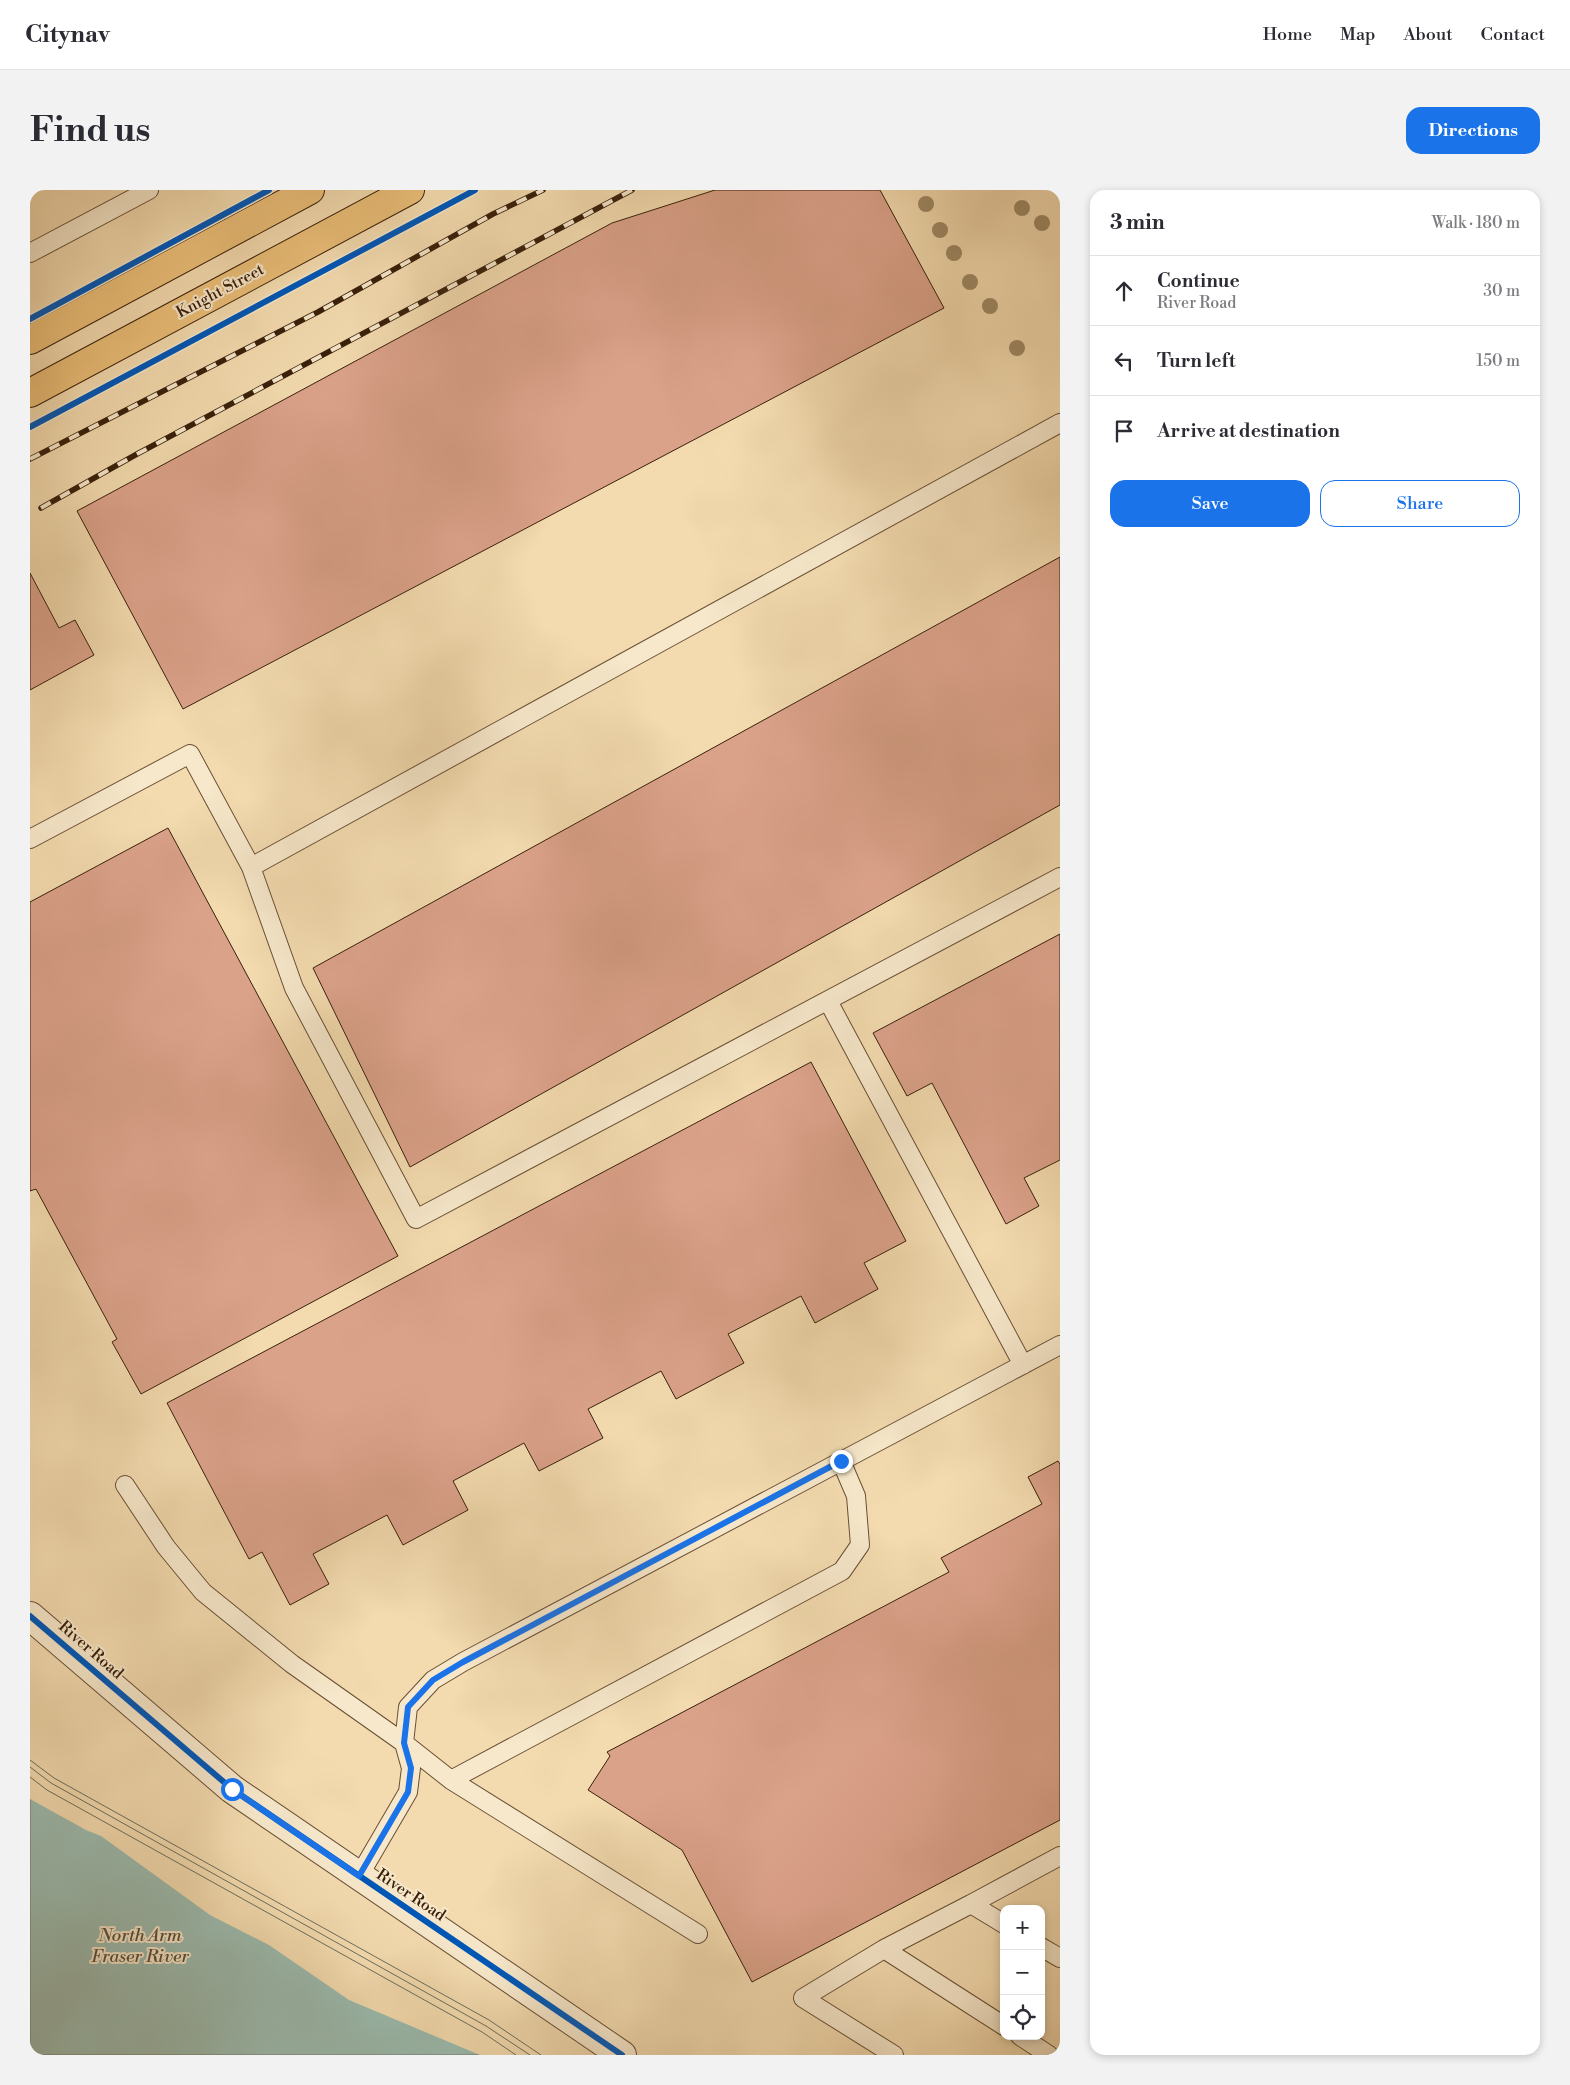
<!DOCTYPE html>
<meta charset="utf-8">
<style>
body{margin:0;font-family:"Libre Bodoni",serif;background:#f2f2f3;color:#2b2b33}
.controls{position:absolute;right:15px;bottom:15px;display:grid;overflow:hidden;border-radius:10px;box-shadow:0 2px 8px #0003}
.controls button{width:45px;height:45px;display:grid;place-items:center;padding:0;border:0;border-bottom:1px solid #e1e1e2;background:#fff;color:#2b2b33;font:25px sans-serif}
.stop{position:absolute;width:15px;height:15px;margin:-11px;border:4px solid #1a73e8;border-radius:50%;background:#fff}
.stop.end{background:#1a73e8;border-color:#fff;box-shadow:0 1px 5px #0008}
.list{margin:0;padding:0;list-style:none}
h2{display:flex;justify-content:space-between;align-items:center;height:65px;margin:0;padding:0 20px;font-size:21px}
h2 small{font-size:16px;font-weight:400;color:#7c7c81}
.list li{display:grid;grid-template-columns:32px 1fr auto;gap:15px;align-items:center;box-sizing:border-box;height:70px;padding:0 20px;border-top:1px solid #e1e1e2}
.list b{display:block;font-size:19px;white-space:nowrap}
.list p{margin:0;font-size:16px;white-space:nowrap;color:#7c7c81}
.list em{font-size:16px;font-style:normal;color:#7c7c81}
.actions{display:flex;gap:10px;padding:15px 20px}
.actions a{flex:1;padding:11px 0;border:1px solid #1a73e8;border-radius:15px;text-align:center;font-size:18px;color:#1a73e8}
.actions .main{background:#1a73e8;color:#fff}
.icon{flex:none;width:28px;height:28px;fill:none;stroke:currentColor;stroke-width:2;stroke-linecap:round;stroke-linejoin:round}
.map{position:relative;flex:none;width:1030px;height:1865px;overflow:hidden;border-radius:15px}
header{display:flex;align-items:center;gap:30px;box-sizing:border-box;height:70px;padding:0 25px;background:#fff;border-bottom:1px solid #e1e1e2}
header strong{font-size:24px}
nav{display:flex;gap:28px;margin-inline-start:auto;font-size:18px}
.intro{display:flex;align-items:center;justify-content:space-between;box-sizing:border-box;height:120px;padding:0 30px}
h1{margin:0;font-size:35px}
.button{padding:12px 22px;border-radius:15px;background:#1a73e8;color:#fff;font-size:18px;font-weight:700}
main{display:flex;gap:30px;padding:0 30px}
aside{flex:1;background:#fff;border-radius:15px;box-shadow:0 2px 8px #0003}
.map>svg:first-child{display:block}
</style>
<header>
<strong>Citynav</strong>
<nav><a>Home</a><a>Map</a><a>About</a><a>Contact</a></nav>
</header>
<div class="intro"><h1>Find us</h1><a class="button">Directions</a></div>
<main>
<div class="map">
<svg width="1030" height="1865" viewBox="0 0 1030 1865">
<rect width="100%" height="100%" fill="#f3dbaf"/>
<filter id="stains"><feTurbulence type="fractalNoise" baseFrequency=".004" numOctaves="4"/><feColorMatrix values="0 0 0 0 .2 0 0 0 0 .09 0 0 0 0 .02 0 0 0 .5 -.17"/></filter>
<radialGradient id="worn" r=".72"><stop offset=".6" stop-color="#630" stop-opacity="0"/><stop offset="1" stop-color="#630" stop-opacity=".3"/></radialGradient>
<!-- water -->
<path fill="#9bbbaf" stroke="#747d6d" d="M0 1563 26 1583 520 1865H0Z"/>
<!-- pier -->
<path fill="#f3dbaf" d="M0 1561 28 1581 463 1824 523 1865H450L319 1810 239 1755 180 1725 71 1646 56 1640 0 1609Z"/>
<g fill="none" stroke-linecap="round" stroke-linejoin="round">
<!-- shore -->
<path stroke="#6a6e5d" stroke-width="1" d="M0 1570 24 1588 459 1830 511 1865
M0 1577 21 1593 456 1836 500 1865
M0 1587 17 1600 452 1842 486 1865"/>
</g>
<!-- building -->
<path fill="#dba28a" stroke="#39200b" d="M685 0H850L914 118 153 519 47 321 582 33Z
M1030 367V615L380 977 283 778Z
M0 383 29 438 45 430 64 465 0 500Z
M138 638 368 1066 111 1204 82 1152 87 1149 6 999 0 1001V712Z
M1030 744V970L994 988 1009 1016 976 1034 902 893 877 906 843 843Z
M781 872 876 1051 834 1073 848 1099 785 1133 771 1106 698 1144 714 1173 646 1209 631 1181 558 1219 573 1248 509 1281 494 1253 423 1291 438 1320 373 1355 357 1325 283 1364 299 1394 260 1415 232 1362 219 1369 137 1213Z
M1028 1271 1030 1274V1630L722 1792 652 1660 558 1600 580 1566 577 1562 919 1382 911 1368 1012 1314 998 1287Z"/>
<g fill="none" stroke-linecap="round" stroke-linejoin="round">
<defs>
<path id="lane" d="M0 63 119 0
M0 649 160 564 221 677 1030 233
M221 677 264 798 386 1029 1030 687
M798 811 993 1175
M95 1295 136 1357 173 1402 262 1474 374 1553 421 1590 668 1744
M421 1590 812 1381 830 1355 826 1306 811 1271
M329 1686 378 1602 381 1578 374 1553 378 1517 403 1490 433 1472 1030 1155
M941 1714 1030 1666
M1011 1757 1030 1768
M854 1759 974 1836
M990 1846 1019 1865
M864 1865 773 1808 854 1759 941 1714 974 1734"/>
<path id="street" d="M0 1426 202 1599 592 1865"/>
<path id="highway" d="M0 150 280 0
M0 203 380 0"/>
</defs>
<!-- lane casing -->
<use href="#lane" stroke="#684f34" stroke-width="20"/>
<!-- street casing -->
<use href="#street" stroke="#684f34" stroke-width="30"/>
<!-- highway casing -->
<use href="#highway" stroke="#39200b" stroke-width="30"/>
<!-- lane -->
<use href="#lane" stroke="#f7e8cb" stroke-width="18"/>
<!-- street -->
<use href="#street" stroke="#f7e8cb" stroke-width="28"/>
<!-- highway -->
<use href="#highway" stroke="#eabe78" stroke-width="28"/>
<defs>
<path id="rail" d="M0 269 288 122 463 24 513 0
M11 318 107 264 602 0"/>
</defs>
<!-- rail casing -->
<use href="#rail" stroke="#39200b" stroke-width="5.5"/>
<!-- rail -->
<use href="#rail" stroke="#f7e8cb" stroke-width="4" stroke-dasharray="11" stroke-linecap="butt"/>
<defs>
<path id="cycleway" d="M0 129 239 0
M0 237 445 0
M0 1426 202 1599 592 1865"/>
</defs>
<!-- cycleway casing -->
<use href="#cycleway" stroke="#f7e8cb" stroke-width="9"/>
<!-- cycleway -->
<use href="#cycleway" stroke="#0057b8" stroke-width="6"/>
</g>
<!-- trees -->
<g fill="#9f8a66">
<circle cx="896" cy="14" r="8"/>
<circle cx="992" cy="18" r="8"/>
<circle cx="1012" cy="33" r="8"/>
<circle cx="910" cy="40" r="8"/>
<circle cx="924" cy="63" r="8"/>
<circle cx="940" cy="92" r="8"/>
<circle cx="960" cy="116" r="8"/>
<circle cx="987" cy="158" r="8"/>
</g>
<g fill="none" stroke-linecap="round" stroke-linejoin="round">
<!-- route -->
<path stroke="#1a73e8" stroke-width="6" d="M202 1599 329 1686 378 1602 381 1578 374 1553 378 1517 403 1490 433 1472 811 1271"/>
</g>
<g text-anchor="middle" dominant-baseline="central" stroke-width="4" stroke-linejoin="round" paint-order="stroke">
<!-- street labels -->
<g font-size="16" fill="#39200b" stroke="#f7e8cb">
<text transform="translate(190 101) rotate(-28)">Knight Street</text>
<text transform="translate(61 1460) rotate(41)">River Road</text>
<text transform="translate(381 1705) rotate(34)">River Road</text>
</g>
<!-- water labels -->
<g font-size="18" font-style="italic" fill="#564e3c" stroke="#f7e8cb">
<text x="110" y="1745">North Arm<tspan x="110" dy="21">Fraser River</tspan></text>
</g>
</g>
<rect width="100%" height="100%" filter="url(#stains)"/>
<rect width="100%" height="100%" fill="url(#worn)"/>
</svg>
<div class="controls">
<button>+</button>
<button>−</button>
<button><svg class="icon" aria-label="locate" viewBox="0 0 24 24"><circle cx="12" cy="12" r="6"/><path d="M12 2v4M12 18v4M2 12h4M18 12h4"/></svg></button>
</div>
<div class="stop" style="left:202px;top:1599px"></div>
<div class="stop end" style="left:811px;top:1271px"></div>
</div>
<aside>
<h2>3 min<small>Walk · 180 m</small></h2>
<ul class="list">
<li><svg class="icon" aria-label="ahead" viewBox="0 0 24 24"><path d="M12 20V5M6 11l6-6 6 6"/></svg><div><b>Continue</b><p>River Road</p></div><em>30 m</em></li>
<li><svg class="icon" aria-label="left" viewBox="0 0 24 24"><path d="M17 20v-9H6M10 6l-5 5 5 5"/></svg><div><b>Turn left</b></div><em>150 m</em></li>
<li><svg class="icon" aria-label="arrive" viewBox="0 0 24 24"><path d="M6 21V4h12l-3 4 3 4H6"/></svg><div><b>Arrive at destination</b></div></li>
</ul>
<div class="actions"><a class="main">Save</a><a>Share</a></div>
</aside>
</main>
